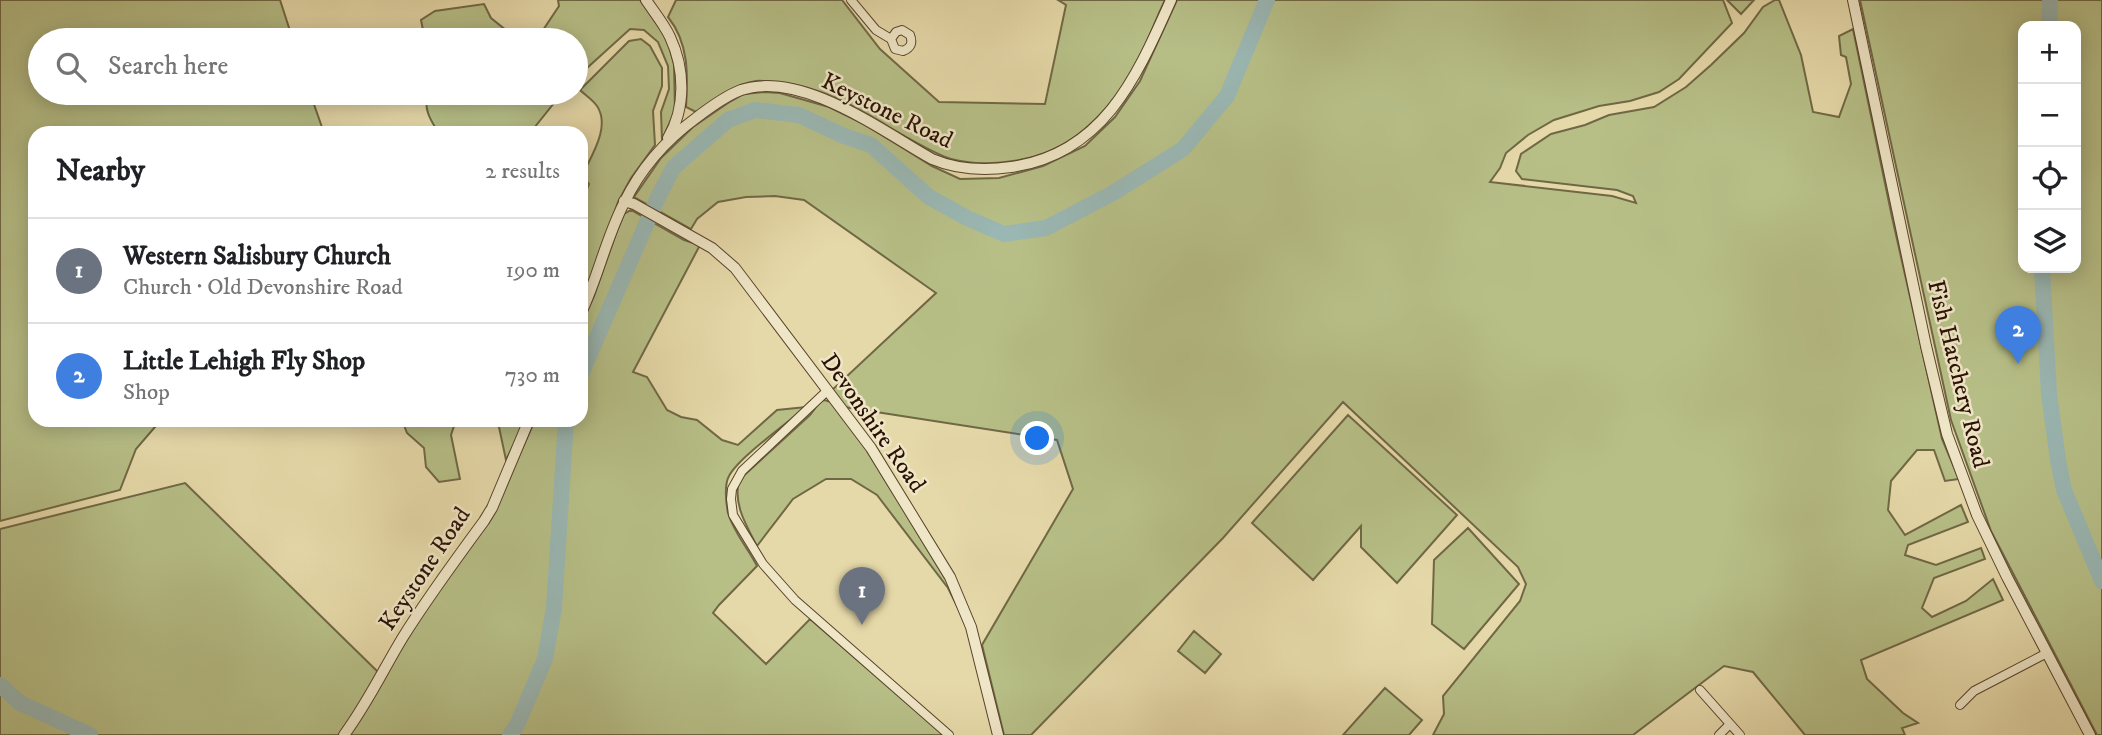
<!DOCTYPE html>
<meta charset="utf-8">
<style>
body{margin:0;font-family:"IM FELL DW Pica",serif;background:#f6f6f6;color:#202124}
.controls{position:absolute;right:21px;top:21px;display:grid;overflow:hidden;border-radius:14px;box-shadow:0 4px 18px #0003}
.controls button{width:63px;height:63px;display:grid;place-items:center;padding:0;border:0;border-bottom:2px solid #e0e0e0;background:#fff;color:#202124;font:35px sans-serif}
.you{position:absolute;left:1038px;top:439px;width:24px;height:24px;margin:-18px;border:5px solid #fff;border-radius:50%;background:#1a73e8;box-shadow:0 0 0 10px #1a73e833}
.badge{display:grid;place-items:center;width:46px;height:46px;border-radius:50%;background:#7c3aed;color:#fff;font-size:23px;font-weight:700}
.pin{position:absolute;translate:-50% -58px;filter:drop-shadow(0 2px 4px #0008)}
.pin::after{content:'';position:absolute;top:37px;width:24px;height:21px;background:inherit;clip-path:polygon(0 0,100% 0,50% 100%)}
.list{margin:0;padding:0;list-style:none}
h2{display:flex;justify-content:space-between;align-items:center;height:91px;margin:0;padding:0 28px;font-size:30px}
h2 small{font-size:23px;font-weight:400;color:#757577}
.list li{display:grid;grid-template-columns:46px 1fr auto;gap:21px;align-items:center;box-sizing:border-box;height:105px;padding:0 28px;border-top:2px solid #e0e0e0}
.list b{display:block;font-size:26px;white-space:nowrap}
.list p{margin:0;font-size:23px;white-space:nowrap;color:#757577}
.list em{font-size:23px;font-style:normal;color:#757577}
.icon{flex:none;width:38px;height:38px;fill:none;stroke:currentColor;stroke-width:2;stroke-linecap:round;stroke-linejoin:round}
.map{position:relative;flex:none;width:2102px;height:735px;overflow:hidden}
.search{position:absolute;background:#fff;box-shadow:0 4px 18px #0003;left:28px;top:28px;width:560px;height:77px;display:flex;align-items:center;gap:18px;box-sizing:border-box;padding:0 24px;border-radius:38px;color:#757577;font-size:26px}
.panel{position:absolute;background:#fff;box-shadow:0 4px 18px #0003;left:28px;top:126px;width:560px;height:301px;border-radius:21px}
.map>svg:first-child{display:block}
</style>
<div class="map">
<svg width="2102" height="735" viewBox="0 0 2102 735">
<rect width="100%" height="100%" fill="#e6d9a9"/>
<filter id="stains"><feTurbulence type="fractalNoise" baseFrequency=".00286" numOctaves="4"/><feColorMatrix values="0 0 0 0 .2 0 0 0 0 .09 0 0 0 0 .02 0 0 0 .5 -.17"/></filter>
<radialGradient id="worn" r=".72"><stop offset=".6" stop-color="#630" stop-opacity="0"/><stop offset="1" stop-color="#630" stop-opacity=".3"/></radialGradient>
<!-- green -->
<path fill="#b7bf87" stroke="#706845" stroke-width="2" fill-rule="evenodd" d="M0 0H280L293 40H40V93H310L324 133H35V420H161L136 449 120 490 0 521Z
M558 0H640L667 39 674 64 675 111 662 140 661 112 669 89 668 66 658 42 644 30 630 29 576 78V40H425L421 20 435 11 484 4 491 18 512 35 543 30 559 6Z
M676 0H842L880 49 939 102 1045 104 1066 5 1058 0H1165C1150 31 1139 68 1118 95 1089 129 1064 152 1019 160 996 164 973 165 951 159 936 154 921 145 908 138 868 115 830 88 783 83 775 83 765 80 756 81 733 85 715 99 696 112L686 107C688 75 689 43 668 17Z
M1177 0H1723L1732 23 1679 79 1659 92 1630 101 1599 106 1554 120 1528 135 1506 153 1500 168 1490 182 1612 196 1636 203 1633 196 1617 190 1522 179 1516 171 1521 154 1551 134 1585 125 1609 115 1654 107 1686 87 1711 65 1744 33 1763 7 1775 0H1779L1801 55 1813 112 1839 117 1851 84 1846 57 1841 55 1839 36 1853 29 1892 217 1942 439 1959 479 1945 481 1934 450H1917L1891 481 1888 510 1905 535 1961 505 1968 522 1908 545 1905 555 1936 565 1981 548 1985 559 1934 578 1922 608 1932 617 1966 601 1993 579 2003 600 1861 660 1867 679 1903 713 1918 723 1902 728 1905 735H1805L1753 672 1724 666 1633 735H1433L1444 714 1443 696 1520 601 1526 584 1518 567 1343 402 1223 538 1031 735H1004L982 645 1073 489 1057 440 844 407 831 391 936 293 804 200 775 196 746 197 718 202 697 219 691 229 634 197 661 158 693 127 728 103 744 94 764 92 780 93 829 107 864 124 932 166 960 179 999 178 1043 166 1085 146 1115 117 1140 81Z
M1727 0H1754L1741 14Z
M1860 0H2102V735H2097L1991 531 1951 420ZM2023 26H2076V268H2023Z
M641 39 650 46 662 68V86L653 111 655 145 631 178 618 202 602 250 581 302V198L584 197 589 184 582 176C591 156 611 127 597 106 593 100 585 95 580 90L629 41Z
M428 93H562L530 133H439C430 120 423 108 428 93Z
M631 210 684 240 700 245 633 372 647 377 667 410 681 417 697 420 722 440 738 445 777 410 806 407C788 423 739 457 729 476 724 485 726 503 728 513 734 533 748 548 757 566L719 605 713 613 766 664 810 619 944 735H347L428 606 491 519 535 420H581V324L594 296 617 231 624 214Z
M824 400 831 402 866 448 949 584 963 618 948 588 877 495 851 479H826L793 499 757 546C746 525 733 504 739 480L810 415 820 402Z
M1348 415 1457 515 1397 583 1361 547V526L1313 580 1252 523Z
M402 420H456L451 435 460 479 439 482 426 467 424 448 407 433Z
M489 420H526L506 460 499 427Z
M185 483 378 672 364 699 339 735H0V529Z
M1468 528 1519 584 1464 649 1432 624 1434 560Z
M1194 631 1221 654 1205 673 1178 651Z
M1385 688 1422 720 1409 735H1343Z"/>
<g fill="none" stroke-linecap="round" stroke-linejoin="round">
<!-- river -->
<path stroke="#9ab7b3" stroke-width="16" d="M2049 26 2050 0
M2042 268 2049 394 2058 460 2064 490 2102 581
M581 374 659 195 674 167 728 120 755 110 799 115 844 136 871 145 929 197 967 218 1004 234 1046 228 1113 193 1183 149 1227 96 1267 0
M0 685 20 703 90 735
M510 735 517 725 545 659 554 608 566 420"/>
<defs>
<path id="minor" d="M851 0 876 30 891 39 895 49 903 51C911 48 913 43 910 35L902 30 896 32 891 39
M828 390 742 471 732 489 731 499 733 515 763 564 795 600 949 735
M1700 690 1740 735
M1960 705 1974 691 2047 653
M1719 735 1730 724"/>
<path id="tertiary" d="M646 0C654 12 664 24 670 37 685 69 686 108 668 138
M1853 0 1926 346 1947 434 1977 515 2007 577 2090 735
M624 201 634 204 712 248 735 268 871 448 950 577 971 627 998 735
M581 313C598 277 606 238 624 203 640 170 666 140 696 118 709 108 725 96 741 90 801 70 882 131 932 159 958 170 984 171 1011 167 1104 154 1137 76 1171 0
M344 735C367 704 383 670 403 637 428 597 456 559 484 521L492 508 529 420"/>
</defs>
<!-- minor casing -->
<use href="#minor" stroke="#59432c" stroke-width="10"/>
<!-- tertiary casing -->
<use href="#tertiary" stroke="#59432c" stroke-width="12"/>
<!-- minor -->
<use href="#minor" stroke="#efe6c7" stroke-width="8"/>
<!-- tertiary -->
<use href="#tertiary" stroke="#efe6c7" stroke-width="10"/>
</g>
<g text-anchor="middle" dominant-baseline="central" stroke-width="5" stroke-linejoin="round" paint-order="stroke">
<!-- street labels -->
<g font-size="24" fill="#2a1103" stroke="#efe6c7">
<text transform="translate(887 111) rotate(26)">Keystone Road</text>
<text transform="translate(1958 374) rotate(76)">Fish Hatchery Road</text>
<text transform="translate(873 423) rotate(55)">Devonshire Road</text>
<text transform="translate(425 569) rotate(-56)">Keystone Road</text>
</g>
</g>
<rect width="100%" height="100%" filter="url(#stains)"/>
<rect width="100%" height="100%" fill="url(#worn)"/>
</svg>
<div class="controls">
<button>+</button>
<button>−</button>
<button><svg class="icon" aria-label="locate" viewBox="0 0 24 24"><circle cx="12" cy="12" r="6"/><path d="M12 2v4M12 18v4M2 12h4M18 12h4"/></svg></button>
<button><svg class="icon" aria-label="layers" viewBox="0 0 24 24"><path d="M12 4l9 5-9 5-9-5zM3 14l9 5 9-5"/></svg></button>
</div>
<div class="you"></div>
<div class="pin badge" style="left:862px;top:625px;background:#6b7280">1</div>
<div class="pin badge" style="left:2018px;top:364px;background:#3f7fe0">2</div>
<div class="search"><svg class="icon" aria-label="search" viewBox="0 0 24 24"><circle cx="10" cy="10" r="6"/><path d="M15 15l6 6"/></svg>Search here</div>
<section class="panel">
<h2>Nearby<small>2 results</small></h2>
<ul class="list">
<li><span class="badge" style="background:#6b7280">1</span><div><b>Western Salisbury Church</b><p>Church · Old Devonshire Road</p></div><em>190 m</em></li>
<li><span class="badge" style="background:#3f7fe0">2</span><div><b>Little Lehigh Fly Shop</b><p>Shop</p></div><em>730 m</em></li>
</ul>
</section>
</div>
